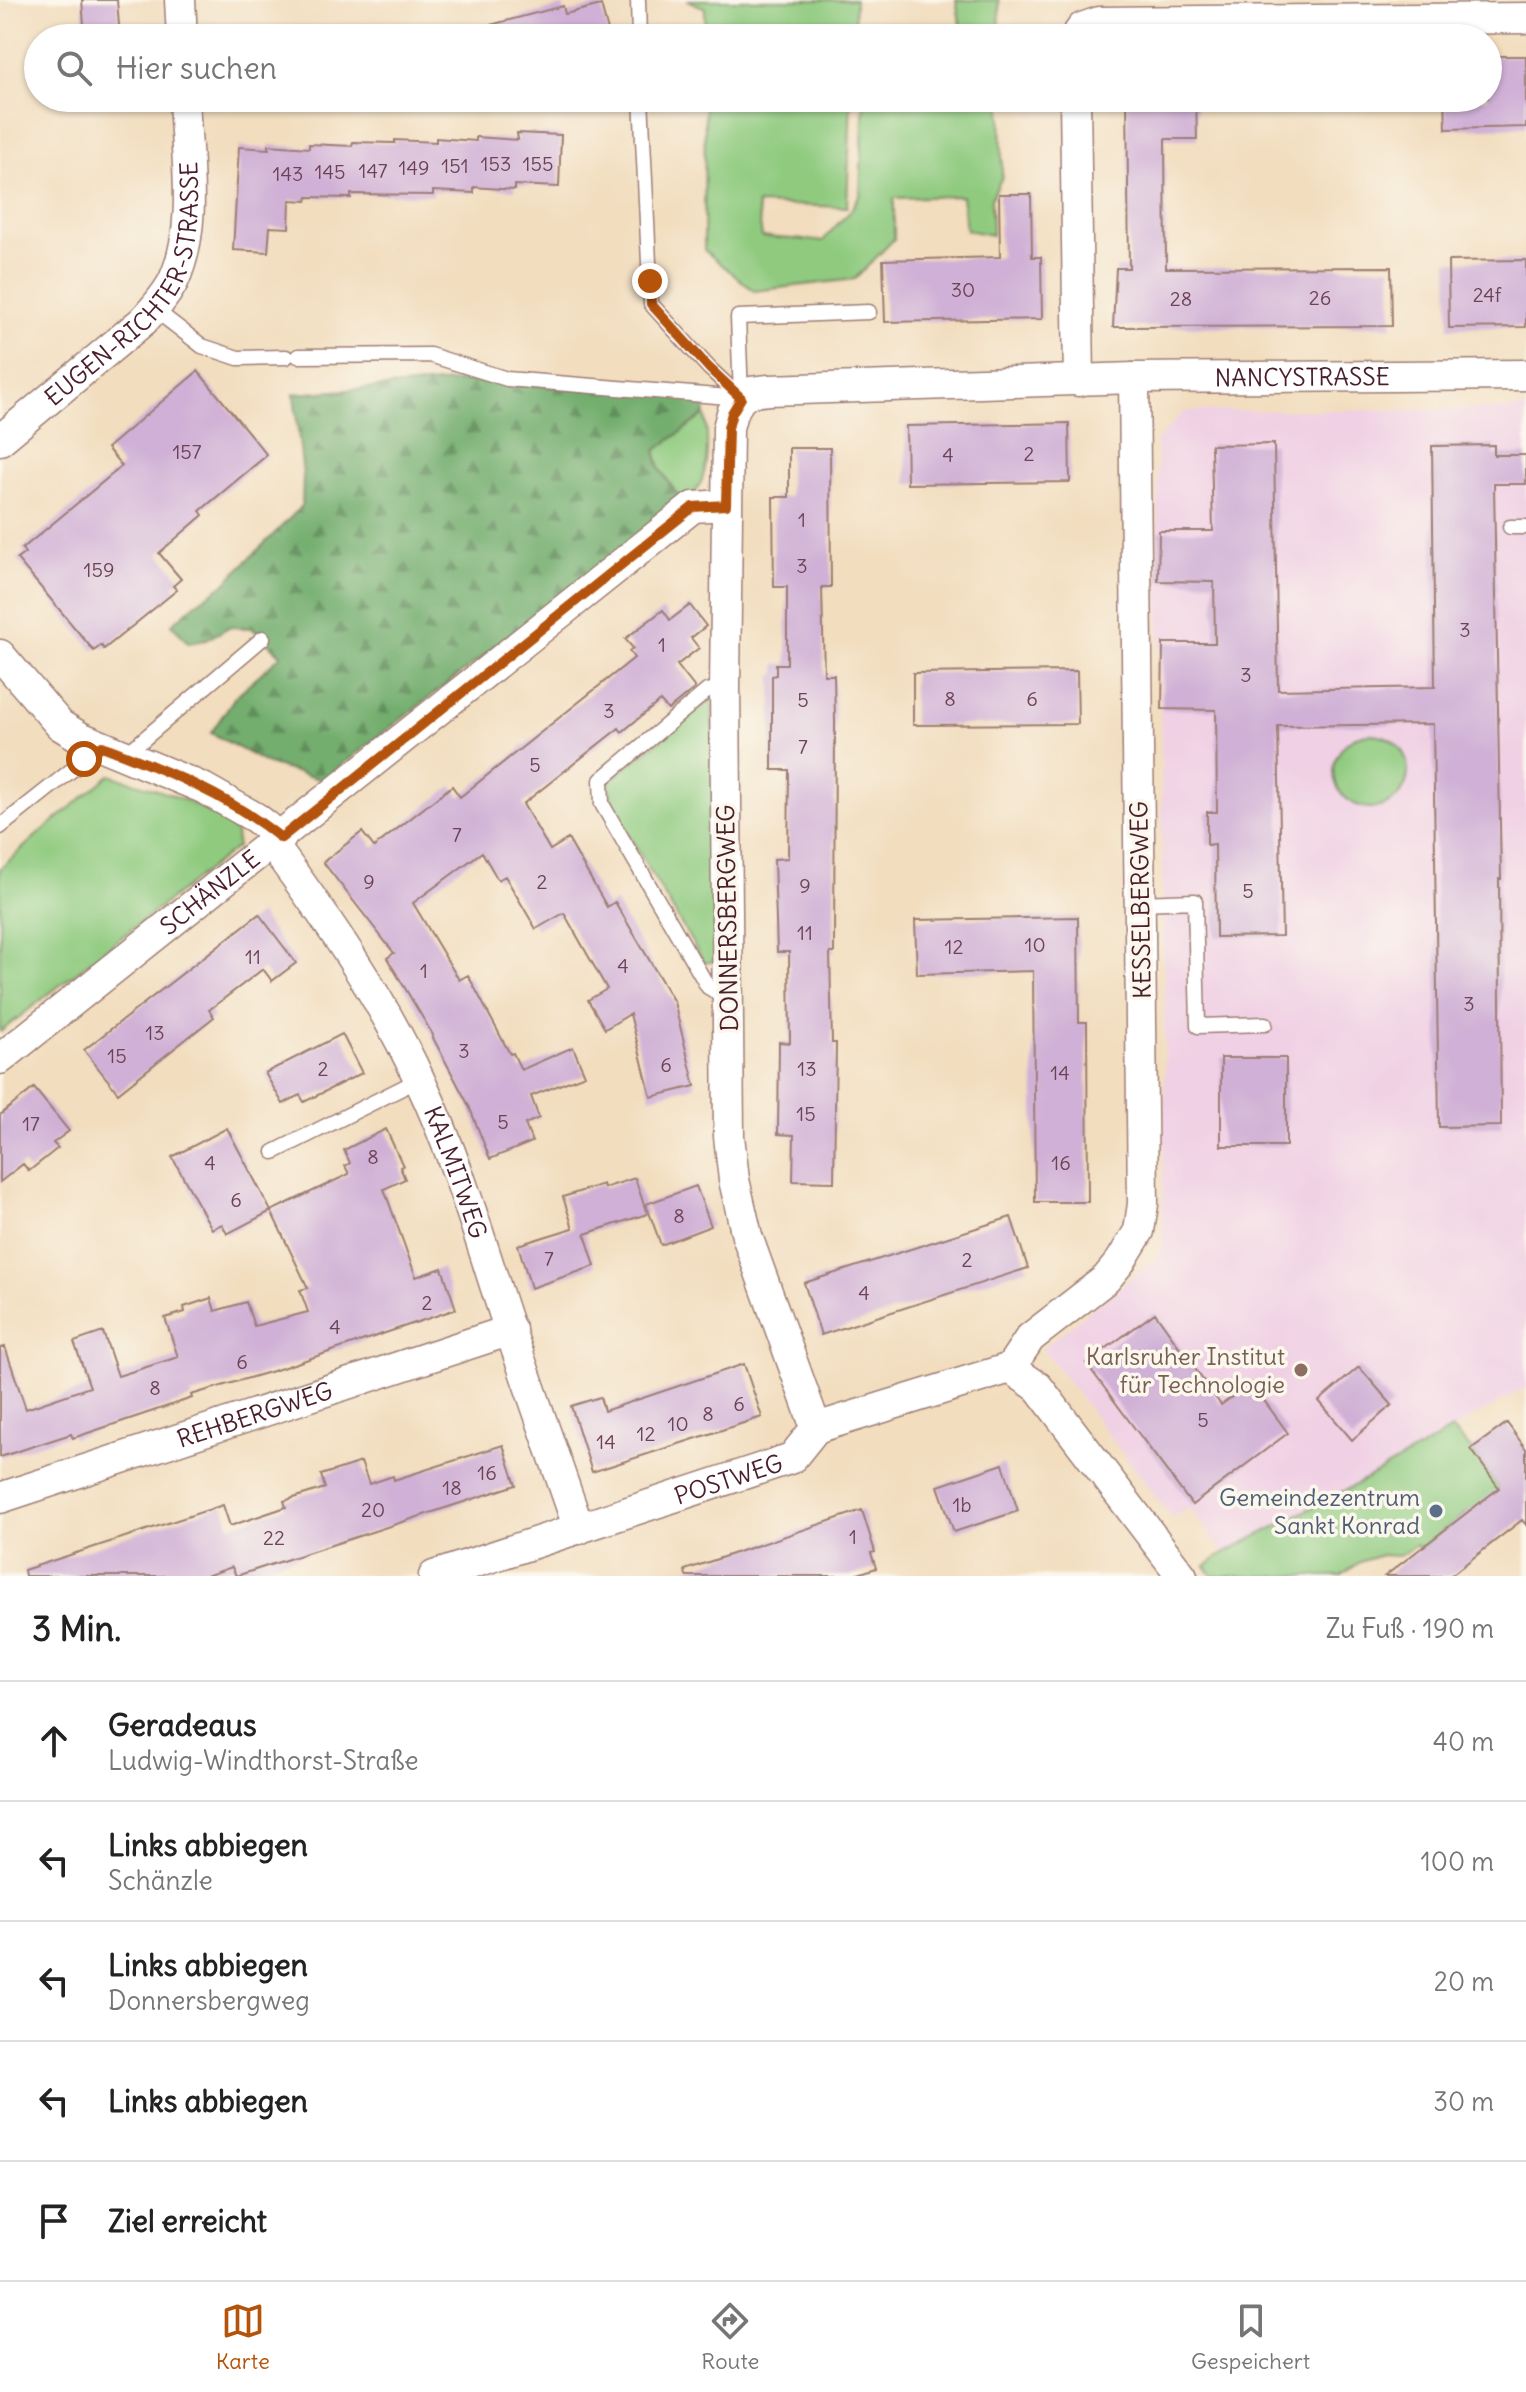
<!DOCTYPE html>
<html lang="de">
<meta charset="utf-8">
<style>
body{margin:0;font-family:Delius,sans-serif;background:#f6f6f6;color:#222}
.stop{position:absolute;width:24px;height:24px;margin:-18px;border:6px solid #b45309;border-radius:50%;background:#fff}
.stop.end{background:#b45309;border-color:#fff;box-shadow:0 2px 8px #0008}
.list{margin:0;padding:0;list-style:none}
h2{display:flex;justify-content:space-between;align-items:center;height:104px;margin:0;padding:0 32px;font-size:34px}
h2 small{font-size:26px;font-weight:400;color:#767676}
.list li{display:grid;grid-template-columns:52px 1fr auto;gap:24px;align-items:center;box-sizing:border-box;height:120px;padding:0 32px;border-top:2px solid #e0e0e0}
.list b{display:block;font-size:30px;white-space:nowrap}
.list p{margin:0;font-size:26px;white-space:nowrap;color:#767676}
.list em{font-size:26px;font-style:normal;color:#767676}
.icon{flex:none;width:44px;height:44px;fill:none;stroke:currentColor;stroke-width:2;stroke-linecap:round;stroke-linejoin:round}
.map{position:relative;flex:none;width:1526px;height:1576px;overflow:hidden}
.search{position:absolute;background:#fff;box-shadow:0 2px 6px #0004;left:24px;right:24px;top:24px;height:88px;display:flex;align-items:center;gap:20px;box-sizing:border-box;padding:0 28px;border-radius:44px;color:#767676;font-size:30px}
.sheet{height:704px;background:#fff}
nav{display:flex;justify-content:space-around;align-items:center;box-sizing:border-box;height:112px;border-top:2px solid #e0e0e0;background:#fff;font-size:22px;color:#767676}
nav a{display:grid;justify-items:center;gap:4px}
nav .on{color:#b45309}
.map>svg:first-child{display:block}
</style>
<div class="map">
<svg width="1526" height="1576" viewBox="0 0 1526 1576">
<defs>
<pattern id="forest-firs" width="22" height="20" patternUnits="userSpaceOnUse" patternTransform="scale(2)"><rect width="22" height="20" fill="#73ae6e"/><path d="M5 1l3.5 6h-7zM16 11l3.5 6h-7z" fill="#608d5b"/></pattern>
</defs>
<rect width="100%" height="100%" fill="#fbf7ec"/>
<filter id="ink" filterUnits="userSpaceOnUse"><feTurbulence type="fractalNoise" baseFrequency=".0125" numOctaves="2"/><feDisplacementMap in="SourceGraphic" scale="16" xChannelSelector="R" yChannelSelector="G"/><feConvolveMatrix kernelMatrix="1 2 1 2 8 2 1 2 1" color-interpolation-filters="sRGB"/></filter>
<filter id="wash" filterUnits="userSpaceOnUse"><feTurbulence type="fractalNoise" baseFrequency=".006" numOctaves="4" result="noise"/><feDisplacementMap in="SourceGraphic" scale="32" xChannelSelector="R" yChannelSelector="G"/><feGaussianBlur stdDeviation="1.8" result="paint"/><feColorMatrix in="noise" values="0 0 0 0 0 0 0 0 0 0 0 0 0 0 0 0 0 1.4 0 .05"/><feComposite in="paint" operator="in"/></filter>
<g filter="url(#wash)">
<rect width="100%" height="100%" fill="#f2ddbe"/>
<!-- built -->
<path fill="#f0d0e4" d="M1526 409V1387L1365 1480 1224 1553 1189 1508 1173 1519 1042 1348 1156 1259 1162 1249 1165 1054 1157 440 1184 411Z"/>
<!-- grass -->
<path fill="#8fca7f" stroke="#6c7455" stroke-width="2" d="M687 0H855L854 38H705V8Z
M956 0H999L1000 38H963Z
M705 98H851L847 207 757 204 762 237 823 241C831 231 839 222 848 214 854 208 854 201 860 196L864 98H1001L1002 177 991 199 992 235 966 230 962 196 894 198V239L855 279 754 291 704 250Z
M705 414C708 437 710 469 697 490 694 494 687 499 683 503L660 469 655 451Z
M712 699 717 961 704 963 614 810 608 782Z
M1334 771a37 37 0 1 1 74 0a37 37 0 1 1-74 0Z
M110 775C154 789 201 800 236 832L237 847 0 1032V869L35 837Z
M1452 1430 1471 1449 1506 1497 1466 1513 1420 1549 1416 1545 1399 1556 1381 1555 1360 1562 1341 1576H1213L1205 1566 1224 1553 1365 1480Z"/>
<!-- forest -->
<path fill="url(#forest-firs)" stroke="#5e664c" stroke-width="2" d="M466 381 703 397 705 414 655 451 660 469 683 503 322 780 268 764 211 733 235 697 281 655 252 628 229 627 206 640 188 643 172 624 195 604 223 585 302 506 303 476 294 394Z"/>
<g id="blocks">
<!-- building -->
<path fill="#d0b0d6" d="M82 0H117L120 38H85Z
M601 5 610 38H480L479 28 563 6 565 14Z
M1488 56H1526V127L1446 129 1445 98H1488Z
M1127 98H1196L1197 139H1165L1166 268 1391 267 1392 326 1113 327 1116 268H1129Z
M517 133 561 135 559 187 515 185V190L474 187V193L433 191V195L351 194V198L308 197 307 201 290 200 289 228 270 227 268 252 233 250 239 147 269 149V145L309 148V144L352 146 353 142 395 143V140L436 142V138L476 141V137L518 140Z
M999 194H1031L1032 257H1041L1042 319 885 322 883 260 1000 257Z
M1526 260V327L1449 328 1448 261Z
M198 371 267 455 200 511 203 515 159 553 181 579 173 586 177 590 104 649 101 645 94 651 17 559 25 553 22 549 122 466 107 448Z
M1069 423 1070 482 907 484 906 426Z
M1274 444 1278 690 1435 687 1432 446 1494 445V455H1526V484H1494L1501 879H1499L1501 1126 1439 1127 1433 724 1278 726 1282 936 1216 937 1215 844 1207 845V812H1217L1216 710 1162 709 1163 643H1215L1214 582 1158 581 1159 531H1213L1211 445Z
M789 448H830L831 587H822L824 675H834L835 721 834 953H830L832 1043H836L834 1182 793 1181 794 1135 778 1134 779 1042 790 1043 789 952H777L774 859 788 858 789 770H772V676L776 675V664H787V587H774L773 497H789Z
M690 605 706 626 691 638 699 648 677 665 695 688 668 710 660 701 622 732 619 728 523 804 550 850 568 839 607 907 615 902 631 929 674 1002 695 1086 651 1097 630 1014 605 1029 588 1000 607 989 564 913 536 929 505 876 498 880 482 852 413 903 459 980 468 975 510 1054 513 1053 521 1070 573 1047 585 1075 531 1096 539 1118 525 1124 532 1142 490 1159 469 1106 432 1036 433 1035 387 958 394 953 323 862 362 832 374 847 452 786 460 797 634 658 629 651 633 648 625 639 663 610 670 620Z
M1077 671 1078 724 913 725V673Z
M259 914 296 963 272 981 263 969 209 1010 214 1017 118 1093 84 1050Z
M1078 917 1079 1022H1087L1088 1202H1035L1033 971 917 974 915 920Z
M342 1034 362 1073 304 1102 300 1095 283 1104 265 1073Z
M1221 1058H1286V1146H1221Z
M34 1088 69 1131 53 1143 58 1148 29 1171 23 1164 0 1182V1115Z
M227 1128 271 1211 227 1234 222 1224 212 1229 172 1157Z
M386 1129 403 1166 400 1167 405 1179 384 1189 416 1277 442 1268 456 1309 276 1370 191 1395 192 1398 73 1438 71 1434 0 1457V1348L5 1347 26 1409 90 1387 74 1342 103 1332 118 1376 178 1357 165 1318 185 1312 184 1307 211 1298 215 1311 246 1302 254 1326 308 1312 300 1290 308 1288 271 1211 349 1174 345 1166 350 1163 344 1150Z
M635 1178 647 1214 585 1234 595 1266 531 1288 518 1245 573 1228 563 1197 603 1184 604 1188Z
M696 1186 711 1226 661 1245 646 1204Z
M1011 1217 1028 1268 821 1335 804 1283Z
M1155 1313 1221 1405 1251 1383 1288 1433 1192 1505 1086 1363Z
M744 1364 762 1417 592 1472 571 1406 600 1397 604 1411Z
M1359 1367 1392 1405 1352 1440 1319 1401Z
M1507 1423 1526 1449V1525L1522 1520 1450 1576H1385L1499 1488 1471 1449Z
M503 1445 516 1485 236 1576 232 1567 206 1576H25L24 1570 223 1505 230 1526 286 1507 284 1501 325 1488 321 1475 361 1462 369 1484 393 1476 394 1480Z
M1003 1464 1018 1511 954 1532 938 1486Z
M862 1510 875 1552 871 1553 876 1568 852 1576H686L685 1570Z"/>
</g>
</g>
<g filter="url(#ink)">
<use href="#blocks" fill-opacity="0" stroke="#9e7e74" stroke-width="2"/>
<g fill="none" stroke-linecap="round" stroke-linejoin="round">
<defs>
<path id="service" d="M638 0 639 38
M641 98 651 304 709 368 741 398
M154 309 202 346 238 358 286 357
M298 356 430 355 507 379 741 398
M741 397 738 317 869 312
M1510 527H1526
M725 688 707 691 601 780 602 804 708 987 728 999
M125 755 263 638
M0 827 102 746
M1140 903 1195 901 1198 1026 1265 1024
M274 1152 420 1079"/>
<g id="minor">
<path d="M180 0 182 38"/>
<path d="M1075 38 1082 28 1099 22 1526 18"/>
<path d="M1075 98 1079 381"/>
<path id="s1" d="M0 440 143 321C154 309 165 297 173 282 199 227 186 157 184 98"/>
<path d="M0 655 60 725 80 737 203 788 256 818 281 838"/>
<path id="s2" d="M272 844C328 920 381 996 420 1081 456 1157 479 1236 505 1316 529 1387 554 1458 579 1529"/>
<path id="s3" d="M0 1059 693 507 726 505"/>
<path d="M1010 1368 1030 1338 1106 1279 1120 1262 1139 1231 1143 1204 1134 378"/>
<path d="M1010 1368 1038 1387 1182 1576"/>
<path id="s4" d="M816 1428 747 1236 734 1180 729 1136 725 688 728 428 732 413 741 398 751 392 769 390 1134 378 1526 375"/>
<path id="s5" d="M0 1498 511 1330"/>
<path id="s6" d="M434 1576 792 1458 816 1428 1010 1368"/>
</g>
</defs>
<!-- service casing -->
<use href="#service" stroke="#9e7e74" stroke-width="17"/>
<!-- minor casing -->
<use href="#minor" stroke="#9e7e74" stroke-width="33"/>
<!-- service -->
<use href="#service" stroke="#fff" stroke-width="14"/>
<!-- minor -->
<use href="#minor" stroke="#fff" stroke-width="30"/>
</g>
</g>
<g fill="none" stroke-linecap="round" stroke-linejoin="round" filter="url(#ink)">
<!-- route -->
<path stroke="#b45309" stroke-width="10" d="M84 759 102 746C165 770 228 795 281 838L693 507 726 505 728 428 732 413 741 398 709 368 651 304 650 281"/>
</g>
<!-- markers -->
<circle fill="#8d6e63" stroke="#fbf7ec" stroke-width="3" cx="1301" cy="1370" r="8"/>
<circle fill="#5c6f8a" stroke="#fbf7ec" stroke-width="3" cx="1436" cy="1511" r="8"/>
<g text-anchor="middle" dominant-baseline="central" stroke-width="7" stroke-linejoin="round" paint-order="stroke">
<!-- number labels -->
<g font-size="20" fill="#6c4356">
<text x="496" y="163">153</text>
<text x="538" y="163">155</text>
<text x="455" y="165">151</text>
<text x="414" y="167">149</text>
<text x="373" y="170">147</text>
<text x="330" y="171">145</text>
<text x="288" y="173">143</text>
<text x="963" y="289">30</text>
<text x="1487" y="294">24f</text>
<text x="1320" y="297">26</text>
<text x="1181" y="298">28</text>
<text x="187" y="451">157</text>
<text x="1029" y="453">2</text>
<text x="948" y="454">4</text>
<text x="802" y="519">1</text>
<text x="802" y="565">3</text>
<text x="99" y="569">159</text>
<text x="1465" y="629">3</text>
<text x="662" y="644">1</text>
<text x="1246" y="674">3</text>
<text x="950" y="698">8</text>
<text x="1032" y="698">6</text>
<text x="803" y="699">5</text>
<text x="609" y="710">3</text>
<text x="803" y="746">7</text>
<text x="535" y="764">5</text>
<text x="457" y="834">7</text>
<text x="369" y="881">9</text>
<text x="542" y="881">2</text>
<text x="805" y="885">9</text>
<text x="1248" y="890">5</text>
<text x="805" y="932">11</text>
<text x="1035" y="944">10</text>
<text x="954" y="946">12</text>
<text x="253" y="956">11</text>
<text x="623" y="965">4</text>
<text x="424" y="970">1</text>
<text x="1469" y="1003">3</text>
<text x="155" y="1032">13</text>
<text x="464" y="1050">3</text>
<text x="117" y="1055">15</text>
<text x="666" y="1064">6</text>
<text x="323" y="1068">2</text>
<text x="807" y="1068">13</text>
<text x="1060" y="1072">14</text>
<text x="806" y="1113">15</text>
<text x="503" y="1121">5</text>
<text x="31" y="1123">17</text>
<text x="373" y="1156">8</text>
<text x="210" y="1162">4</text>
<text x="1061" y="1162">16</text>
<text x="236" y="1199">6</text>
<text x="679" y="1215">8</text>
<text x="549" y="1258">7</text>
<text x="967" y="1259">2</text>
<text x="864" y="1292">4</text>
<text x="427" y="1302">2</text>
<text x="335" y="1326">4</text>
<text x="242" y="1361">6</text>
<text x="155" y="1387">8</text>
<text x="739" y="1403">6</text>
<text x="708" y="1413">8</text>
<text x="1203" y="1419">5</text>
<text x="678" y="1423">10</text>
<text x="646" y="1433">12</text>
<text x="606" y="1441">14</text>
<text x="487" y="1472">16</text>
<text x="452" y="1487">18</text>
<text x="962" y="1504">1b</text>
<text x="373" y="1509">20</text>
<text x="853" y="1536">1</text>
<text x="274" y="1537">22</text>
</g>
<!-- street labels -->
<g font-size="24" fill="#4a1f2b" stroke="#fbf7ec">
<text stroke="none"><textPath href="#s1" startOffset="210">EUGEN-RICHTER-STRASSE</textPath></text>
<text stroke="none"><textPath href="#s4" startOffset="1610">NANCYSTRASSE</textPath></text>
<text stroke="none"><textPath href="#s3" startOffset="268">SCHÄNZLE</textPath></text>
<text transform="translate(1140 900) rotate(-91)">KESSELBERGWEG</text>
<text transform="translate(727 918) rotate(-91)">DONNERSBERGWEG</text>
<text stroke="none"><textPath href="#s2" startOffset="378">KALMITWEG</textPath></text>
<text stroke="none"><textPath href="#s5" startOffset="268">REHBERGWEG</textPath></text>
<text stroke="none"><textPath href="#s6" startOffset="310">POSTWEG</textPath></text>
</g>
<!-- education labels -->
<g font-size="24" fill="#785e54" stroke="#fbf7ec" text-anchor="end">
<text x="1285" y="1356">Karlsruher Institut<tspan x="1285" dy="28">für Technologie</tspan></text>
</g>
<!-- service labels -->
<g font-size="24" fill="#4e5e75" stroke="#fbf7ec" text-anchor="end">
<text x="1420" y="1497">Gemeindezentrum<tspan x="1420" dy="28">Sankt Konrad</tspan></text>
</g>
</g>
</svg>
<div class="stop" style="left:84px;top:759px"></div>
<div class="stop end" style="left:650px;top:281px"></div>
<div class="search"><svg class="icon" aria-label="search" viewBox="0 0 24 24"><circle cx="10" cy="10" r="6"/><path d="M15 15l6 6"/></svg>Hier suchen</div>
</div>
<section class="sheet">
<h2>3 Min.<small>Zu Fuß · 190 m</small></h2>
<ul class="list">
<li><svg class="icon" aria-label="ahead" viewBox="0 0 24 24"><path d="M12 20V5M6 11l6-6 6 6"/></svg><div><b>Geradeaus</b><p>Ludwig-Windthorst-Straße</p></div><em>40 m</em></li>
<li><svg class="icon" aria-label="left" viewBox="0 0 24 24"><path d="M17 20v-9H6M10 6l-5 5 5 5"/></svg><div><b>Links abbiegen</b><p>Schänzle</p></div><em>100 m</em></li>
<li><svg class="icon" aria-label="left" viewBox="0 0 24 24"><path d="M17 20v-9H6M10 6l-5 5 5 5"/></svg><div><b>Links abbiegen</b><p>Donnersbergweg</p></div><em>20 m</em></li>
<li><svg class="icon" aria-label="left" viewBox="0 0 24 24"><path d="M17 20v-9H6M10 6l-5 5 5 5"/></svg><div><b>Links abbiegen</b></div><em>30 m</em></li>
<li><svg class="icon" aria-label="arrive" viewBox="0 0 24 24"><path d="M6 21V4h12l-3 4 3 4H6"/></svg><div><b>Ziel erreicht</b></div></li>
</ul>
</section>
<nav>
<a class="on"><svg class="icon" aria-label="map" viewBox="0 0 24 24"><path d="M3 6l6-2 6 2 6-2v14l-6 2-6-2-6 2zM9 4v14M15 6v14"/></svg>Karte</a>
<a><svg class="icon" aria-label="directions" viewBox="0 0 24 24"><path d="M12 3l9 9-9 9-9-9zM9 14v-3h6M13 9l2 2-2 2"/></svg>Route</a>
<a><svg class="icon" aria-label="saved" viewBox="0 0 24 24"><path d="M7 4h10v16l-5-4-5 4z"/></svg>Gespeichert</a>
</nav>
